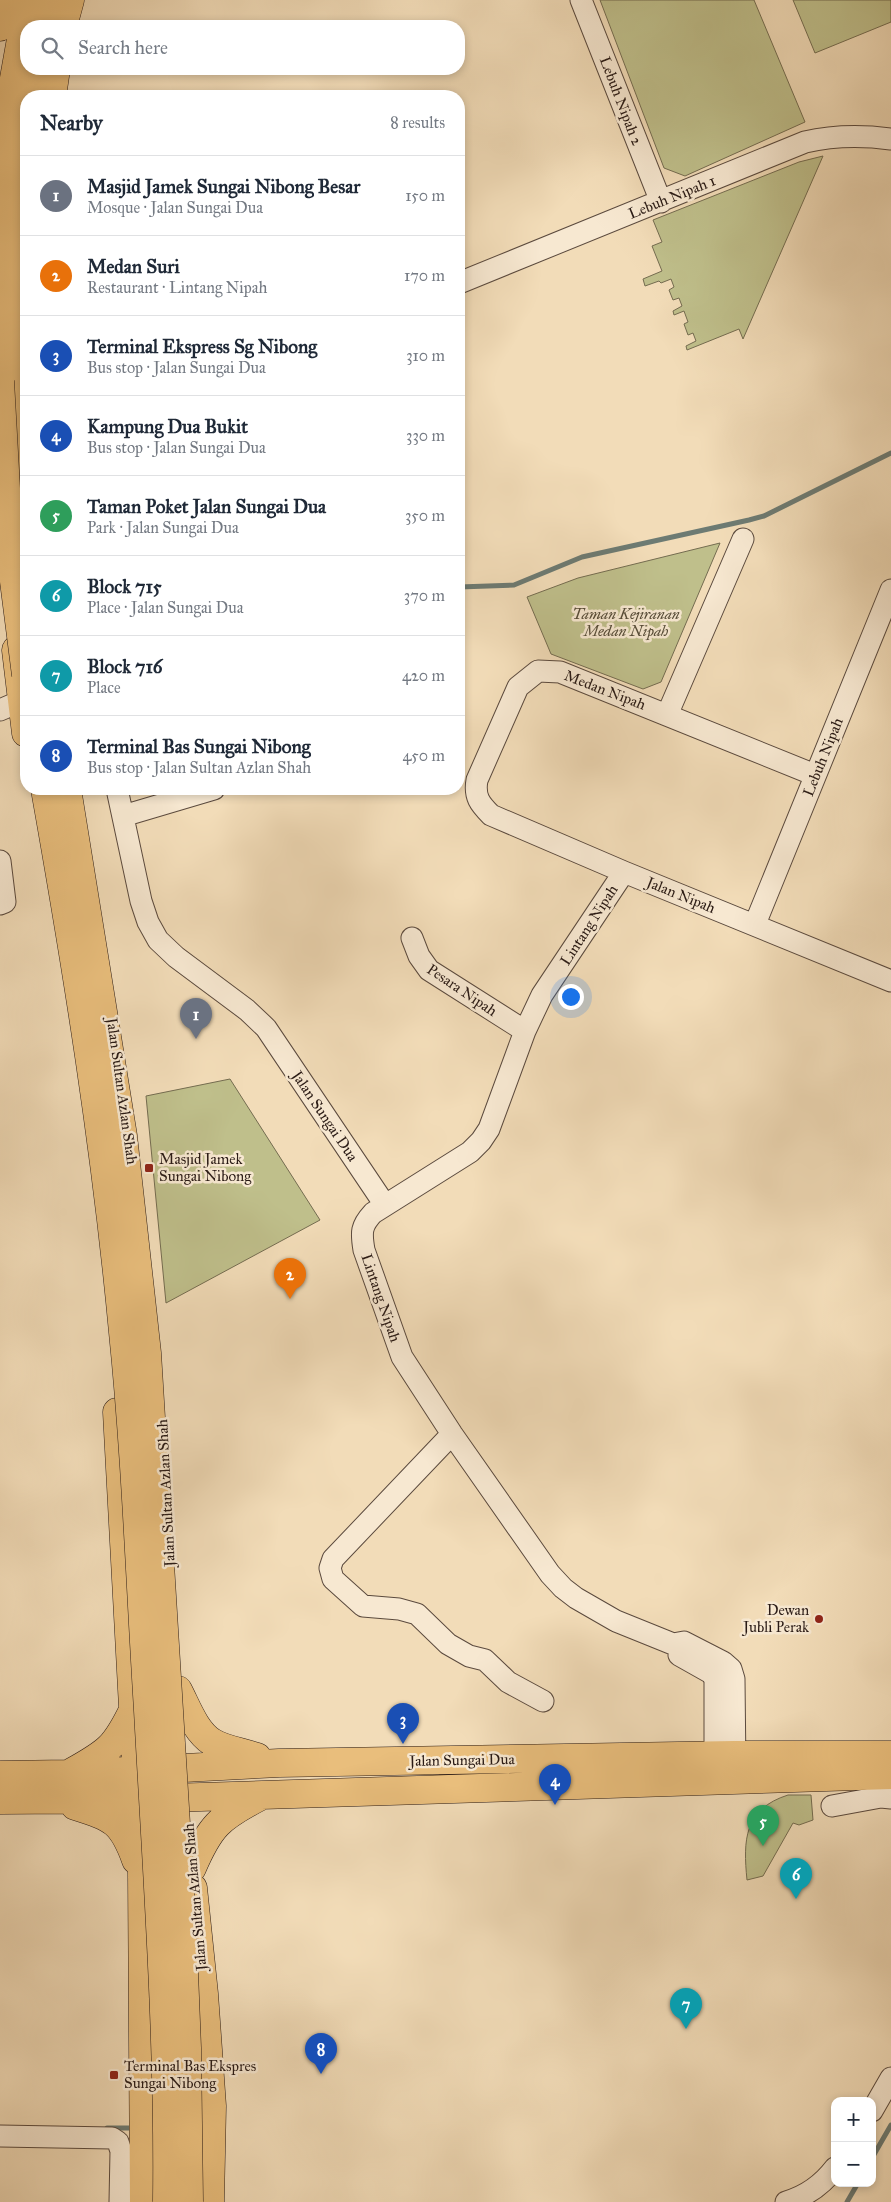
<!DOCTYPE html>
<meta charset="utf-8">
<style>
body{margin:0;font-family:"IM FELL Great Primer",serif;background:#f2f2f3;color:#1f2937}
.controls{position:absolute;right:15px;bottom:15px;display:grid;overflow:hidden;border-radius:10px;box-shadow:0 2px 8px #0003}
.controls button{width:45px;height:45px;display:grid;place-items:center;padding:0;border:0;border-bottom:1px solid #e0e1e3;background:#fff;color:#1f2937;font:25px sans-serif}
.you{position:absolute;left:570px;top:996px;width:18px;height:18px;margin:-12px;border:4px solid #fff;border-radius:50%;background:#1a73e8;box-shadow:0 0 0 8px #1a73e833}
.badge{display:grid;place-items:center;width:32px;height:32px;border-radius:50%;background:#0b8043;color:#fff;font-size:16px;font-weight:700}
.pin{position:absolute;translate:-50% -41px;filter:drop-shadow(0 1px 2px #0008)}
.pin::after{content:'';position:absolute;top:26px;width:18px;height:15px;background:inherit;clip-path:polygon(0 0,100% 0,50% 100%)}
.list{margin:0;padding:0;list-style:none}
h2{display:flex;justify-content:space-between;align-items:center;height:65px;margin:0;padding:0 20px;font-size:21px}
h2 small{font-size:16px;font-weight:400;color:#747a83}
.list li{display:grid;grid-template-columns:32px 1fr auto;gap:15px;align-items:center;box-sizing:border-box;height:80px;padding:0 20px;border-top:1px solid #e0e1e3}
.list b{display:block;font-size:19px;white-space:nowrap}
.list p{margin:0;font-size:16px;white-space:nowrap;color:#747a83}
.list em{font-size:16px;font-style:normal;color:#747a83}
.icon{flex:none;width:28px;height:28px;fill:none;stroke:currentColor;stroke-width:2;stroke-linecap:round;stroke-linejoin:round}
.map{position:relative;flex:none;width:891px;height:2202px;overflow:hidden}
.search{position:absolute;background:#fff;box-shadow:0 2px 8px #0003;left:20px;top:20px;width:445px;height:55px;display:flex;align-items:center;gap:12px;box-sizing:border-box;padding:0 18px;border-radius:20px;color:#747a83;font-size:19px}
.panel{position:absolute;background:#fff;box-shadow:0 2px 8px #0003;left:20px;top:90px;width:445px;height:705px;border-radius:20px}
.map>svg:first-child{display:block}
</style>
<div class="map">
<svg width="891" height="2202" viewBox="0 0 891 2202">
<rect width="100%" height="100%" fill="#f2dcb8"/>
<filter id="stains"><feTurbulence type="fractalNoise" baseFrequency=".004" numOctaves="4"/><feColorMatrix values="0 0 0 0 .2 0 0 0 0 .09 0 0 0 0 .02 0 0 0 .5 -.17"/></filter>
<radialGradient id="worn" r=".72"><stop offset=".6" stop-color="#630" stop-opacity="0"/><stop offset="1" stop-color="#630" stop-opacity=".3"/></radialGradient>
<!-- green -->
<path fill="#bfbf8b" stroke="#746c50" d="M600 0H754L805 122 685 176 664 168Z
M793 0H891V22L815 53Z
M823 156 743 339 739 329 687 350 686 346 696 341 693 333 688 335 684 324 688 322 684 311 674 315 673 311 682 306 679 298 673 300 669 290 674 287 671 279 661 283 659 281 645 286 643 279 662 271 652 246 662 242 653 220 799 162Z
M720 543 661 682 643 689 551 654 527 597 578 578Z
M230 1079 320 1220 166 1303 146 1096Z
M788 1795H811L813 1820 799 1825 793 1823 763 1876 747 1880C743 1840 744 1809 788 1795Z"/>
<g fill="none" stroke-linecap="round" stroke-linejoin="round">
<!-- stream -->
<path stroke="#6d7b73" stroke-width="5" d="M459 587 514 585 582 557 749 520 764 516 891 453
M107 2128H129
M872 2158 891 2125
M847 2202 858 2183"/>
<defs>
<path id="minor" d="M581 0 661 202
M459 283 805 142C835 135 861 135 891 139
M0 710 21 701
M667 715 743 539
M815 775 560 672 538 671 518 687 477 780C474 797 480 804 491 815L624 872 891 981
M117 789 141 901 148 922 158 940 176 957 247 1010 266 1028 385 1205
M123 816 214 789
M0 861 5 902 0 904
M624 872 542 995 525 1031 489 1129 481 1141 470 1152 373 1213C361 1226 361 1232 364 1250L402 1357 452 1434 550 1574 563 1588 576 1598 616 1621 673 1644 684 1642 723 1662 731 1669 734 1679 735 1770
M755 924 891 590
M412 938 419 956 429 970 525 1031
M452 1434 333 1559 330 1568 333 1579 363 1606 399 1609 417 1614 448 1644 469 1656 485 1660 508 1682 543 1701
M679 1655 711 1673 715 1679V1770
M832 1806 881 1797 891 1798
M872 2111 891 2078
M0 2136 112 2138 118 2142 121 2151 120 2202
M786 2202C807 2196 822 2185 835 2168"/>
<path id="major" d="M63 26 70 0
M0 27 3 0
M52 96 56 69
M19 169 26 108
M3 405 4 253 7 198
M21 521 23 554 26 562
M16 650 26 733
M117 1412 142 1873 144 2202
M178 1690C187 1707 195 1731 212 1742 225 1750 243 1752 257 1757
M72 1772C108 1752 115 1747 133 1710
M0 1775 69 1774 279 1763 734 1755H891
M0 1800 137 1799 891 1775
M75 1806C113 1818 122 1821 136 1860
M192 1868C210 1826 219 1818 259 1797
M193 1888 204 1994 212 2106 210 2202"/>
<path id="highway" d="M43 26 49 0
M31 96 34 69
M26 144C16 256 14 369 26 481
M0 223 8 112 28 0"/>
</defs>
<!-- minor casing -->
<use href="#minor" stroke="#5b4a3e" stroke-width="23"/>
<!-- major casing -->
<use href="#major" stroke="#291a15" stroke-width="29"/>
<!-- highway casing -->
<use href="#highway" stroke="#291a15" stroke-width="29"/>
<!-- minor -->
<use href="#minor" stroke="#f7e8d1" stroke-width="21"/>
<!-- major -->
<use href="#major" stroke="#e9be7c" stroke-width="28"/>
<!-- highway -->
<use href="#highway" stroke="#e9be7c" stroke-width="28"/>
<defs>
<path id="highway-bridge" d="M0 381 9 542 26 675
M45 789C77 969 106 1150 123 1332 136 1458 140 1584 148 1710 157 1874 169 2038 167 2202
M67 789 123 1136 147 1353 182 1922 187 2048 189 2202"/>
</defs>
<!-- highway-bridge casing -->
<use href="#highway-bridge" stroke="#291a15" stroke-width="29" stroke-linecap="butt"/>
<!-- highway-bridge -->
<use href="#highway-bridge" stroke="#e9be7c" stroke-width="28"/>
</g>
<!-- markers -->
<g fill="#8f2418" stroke="#f7e8d1" stroke-width="2">
<rect x="144" y="1163" width="10" height="10" rx="2.5"/>
<circle cx="819" cy="1619" r="5"/>
<rect x="109" y="2070" width="10" height="10" rx="2.5"/>
</g>
<g text-anchor="middle" dominant-baseline="central" stroke-width="5" stroke-linejoin="round" paint-order="stroke">
<!-- street labels -->
<g font-size="15" fill="#291a15" stroke="#f7e8d1">
<text transform="translate(621 101) rotate(69)">Lebuh Nipah 2</text>
<text transform="translate(672 197) rotate(-22)">Lebuh Nipah 1</text>
<text transform="translate(605 690) rotate(21)">Medan Nipah</text>
<text transform="translate(823 757) rotate(-68)">Lebuh Nipah</text>
<text transform="translate(681 895) rotate(22)">Jalan Nipah</text>
<text transform="translate(589 925) rotate(-57)">Lintang Nipah</text>
<text transform="translate(462 990) rotate(34)">Pesara Nipah</text>
<text transform="translate(122 1091) rotate(82)">Jalan Sultan Azlan Shah</text>
<text transform="translate(325 1116) rotate(56)">Jalan Sungai Dua</text>
<text transform="translate(381 1298) rotate(71)">Lintang Nipah</text>
<text transform="translate(166 1493) rotate(-93)">Jalan Sultan Azlan Shah</text>
<text transform="translate(462 1760) rotate(-1)">Jalan Sungai Dua</text>
<text transform="translate(195 1897) rotate(-95)">Jalan Sultan Azlan Shah</text>
</g>
<!-- park labels -->
<g font-size="15" font-style="italic" fill="#564c38" stroke="#f7e8d1">
<text x="626" y="614">Taman Kejiranan<tspan x="626" dy="17">Medan Nipah</tspan></text>
</g>
<!-- poi labels -->
<g font-size="15" fill="#291a15" stroke="#f7e8d1" text-anchor="start">
<text x="159" y="1159">Masjid Jamek<tspan x="159" dy="17">Sungai Nibong</tspan></text>
<text x="809" y="1610" text-anchor="end">Dewan<tspan x="809" dy="17">Jubli Perak</tspan></text>
<text x="124" y="2066">Terminal Bas Ekspres<tspan x="124" dy="17">Sungai Nibong</tspan></text>
</g>
</g>
<rect width="100%" height="100%" filter="url(#stains)"/>
<rect width="100%" height="100%" fill="url(#worn)"/>
</svg>
<div class="controls">
<button>+</button>
<button>−</button>
</div>
<div class="you"></div>
<div class="pin badge" style="left:196px;top:1039px;background:#6b7280">1</div>
<div class="pin badge" style="left:290px;top:1299px;background:#e8710a">2</div>
<div class="pin badge" style="left:403px;top:1744px;background:#1a4fb4">3</div>
<div class="pin badge" style="left:555px;top:1805px;background:#1a4fb4">4</div>
<div class="pin badge" style="left:763px;top:1846px;background:#2e9e5b">5</div>
<div class="pin badge" style="left:796px;top:1899px;background:#0f9aa8">6</div>
<div class="pin badge" style="left:686px;top:2029px;background:#0f9aa8">7</div>
<div class="pin badge" style="left:321px;top:2074px;background:#1a4fb4">8</div>
<div class="search"><svg class="icon" aria-label="search" viewBox="0 0 24 24"><circle cx="10" cy="10" r="6"/><path d="M15 15l6 6"/></svg>Search here</div>
<section class="panel">
<h2>Nearby<small>8 results</small></h2>
<ul class="list">
<li><span class="badge" style="background:#6b7280">1</span><div><b>Masjid Jamek Sungai Nibong Besar</b><p>Mosque · Jalan Sungai Dua</p></div><em>150 m</em></li>
<li><span class="badge" style="background:#e8710a">2</span><div><b>Medan Suri</b><p>Restaurant · Lintang Nipah</p></div><em>170 m</em></li>
<li><span class="badge" style="background:#1a4fb4">3</span><div><b>Terminal Ekspress Sg Nibong</b><p>Bus stop · Jalan Sungai Dua</p></div><em>310 m</em></li>
<li><span class="badge" style="background:#1a4fb4">4</span><div><b>Kampung Dua Bukit</b><p>Bus stop · Jalan Sungai Dua</p></div><em>330 m</em></li>
<li><span class="badge" style="background:#2e9e5b">5</span><div><b>Taman Poket Jalan Sungai Dua</b><p>Park · Jalan Sungai Dua</p></div><em>350 m</em></li>
<li><span class="badge" style="background:#0f9aa8">6</span><div><b>Block 715</b><p>Place · Jalan Sungai Dua</p></div><em>370 m</em></li>
<li><span class="badge" style="background:#0f9aa8">7</span><div><b>Block 716</b><p>Place</p></div><em>420 m</em></li>
<li><span class="badge" style="background:#1a4fb4">8</span><div><b>Terminal Bas Sungai Nibong</b><p>Bus stop · Jalan Sultan Azlan Shah</p></div><em>450 m</em></li>
</ul>
</section>
</div>
